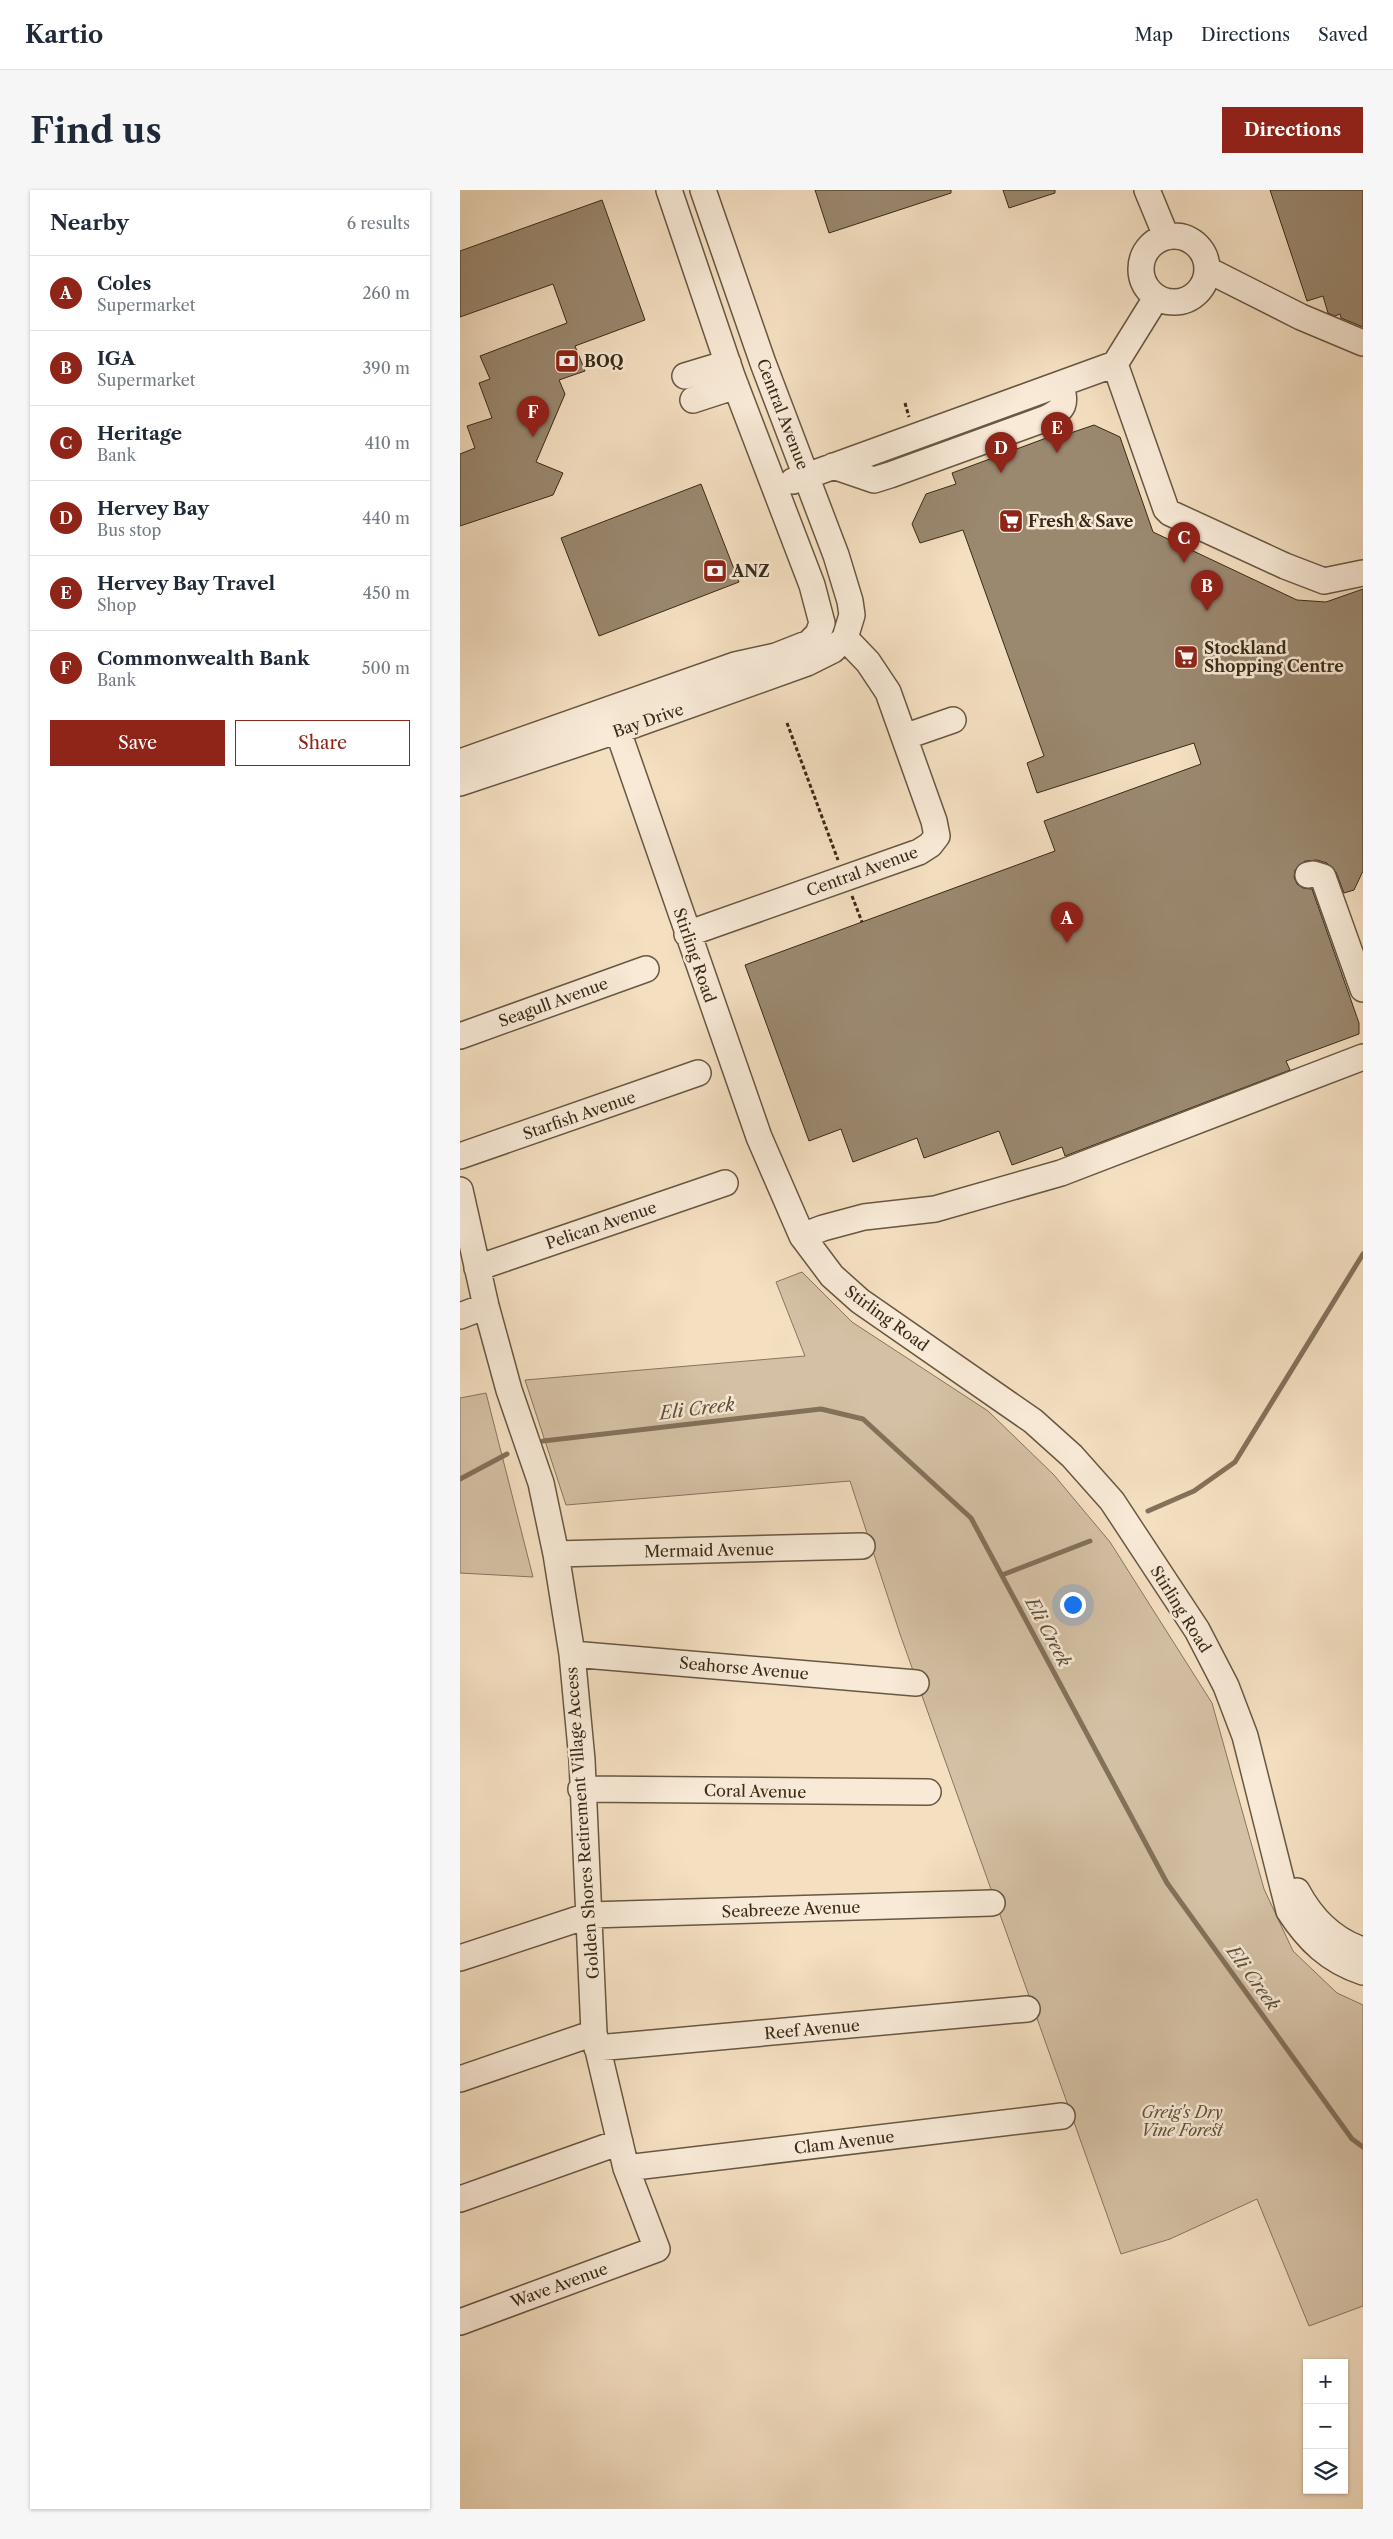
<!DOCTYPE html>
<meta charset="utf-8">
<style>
body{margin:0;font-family:"Libre Caslon Text",serif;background:#f6f6f7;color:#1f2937}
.controls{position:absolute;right:15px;bottom:15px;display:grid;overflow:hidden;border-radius:0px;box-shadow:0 1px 4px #0004}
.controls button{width:45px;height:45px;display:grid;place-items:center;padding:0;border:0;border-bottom:1px solid #e0e1e3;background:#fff;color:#1f2937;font:25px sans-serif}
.you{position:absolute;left:612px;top:1414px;width:18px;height:18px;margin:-12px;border:4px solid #fff;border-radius:50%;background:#1a73e8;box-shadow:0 0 0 8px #1a73e833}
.badge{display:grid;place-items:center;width:32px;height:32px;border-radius:50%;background:#8f2418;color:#fff;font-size:16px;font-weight:700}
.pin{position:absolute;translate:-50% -41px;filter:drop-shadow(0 1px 2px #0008)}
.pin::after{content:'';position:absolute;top:26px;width:18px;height:15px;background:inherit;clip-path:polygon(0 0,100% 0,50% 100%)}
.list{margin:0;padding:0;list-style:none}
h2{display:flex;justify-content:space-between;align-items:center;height:65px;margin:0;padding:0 20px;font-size:21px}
h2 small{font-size:16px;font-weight:400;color:#747a83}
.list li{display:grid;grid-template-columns:32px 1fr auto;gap:15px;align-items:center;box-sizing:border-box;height:75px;padding:0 20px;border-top:1px solid #e0e1e3}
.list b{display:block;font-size:19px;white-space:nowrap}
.list p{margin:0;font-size:16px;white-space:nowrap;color:#747a83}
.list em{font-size:16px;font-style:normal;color:#747a83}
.actions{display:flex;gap:10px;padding:15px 20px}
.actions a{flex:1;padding:11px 0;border:1px solid #8f2418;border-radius:0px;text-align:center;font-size:18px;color:#8f2418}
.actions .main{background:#8f2418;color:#fff}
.icon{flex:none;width:28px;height:28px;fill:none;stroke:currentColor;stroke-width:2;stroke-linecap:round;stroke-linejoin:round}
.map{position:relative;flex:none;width:903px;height:2319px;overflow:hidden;border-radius:0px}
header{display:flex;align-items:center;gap:30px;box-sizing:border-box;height:70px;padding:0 25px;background:#fff;border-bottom:1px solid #e0e1e3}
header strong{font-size:24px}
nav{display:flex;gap:28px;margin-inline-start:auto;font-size:18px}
.intro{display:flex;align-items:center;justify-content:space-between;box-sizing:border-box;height:120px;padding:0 30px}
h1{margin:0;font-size:35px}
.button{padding:12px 22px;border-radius:0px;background:#8f2418;color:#fff;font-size:18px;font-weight:700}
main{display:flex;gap:30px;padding:0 30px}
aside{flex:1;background:#fff;border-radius:0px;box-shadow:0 1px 4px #0004}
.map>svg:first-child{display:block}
</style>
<header>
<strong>Kartio</strong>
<nav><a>Map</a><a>Directions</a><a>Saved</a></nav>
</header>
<div class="intro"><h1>Find us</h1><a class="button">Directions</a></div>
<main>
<aside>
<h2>Nearby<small>6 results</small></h2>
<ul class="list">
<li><span class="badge">A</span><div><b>Coles</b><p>Supermarket</p></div><em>260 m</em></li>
<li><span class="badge">B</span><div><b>IGA</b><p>Supermarket</p></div><em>390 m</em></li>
<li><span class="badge">C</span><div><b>Heritage</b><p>Bank</p></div><em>410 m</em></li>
<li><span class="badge">D</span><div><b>Hervey Bay</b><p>Bus stop</p></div><em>440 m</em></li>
<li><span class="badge">E</span><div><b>Hervey Bay Travel</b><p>Shop</p></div><em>450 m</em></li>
<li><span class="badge">F</span><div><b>Commonwealth Bank</b><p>Bank</p></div><em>500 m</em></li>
</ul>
<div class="actions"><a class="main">Save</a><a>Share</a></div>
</aside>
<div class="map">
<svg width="903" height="2319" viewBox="0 0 903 2319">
<rect width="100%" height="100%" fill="#f4dfc1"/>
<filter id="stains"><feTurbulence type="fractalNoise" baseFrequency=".004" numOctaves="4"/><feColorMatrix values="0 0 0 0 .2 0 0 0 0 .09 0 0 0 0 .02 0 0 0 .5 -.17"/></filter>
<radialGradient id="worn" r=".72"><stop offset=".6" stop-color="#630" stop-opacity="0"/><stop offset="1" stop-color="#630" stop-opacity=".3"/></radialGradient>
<!-- green -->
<path fill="#d4c0a4" stroke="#86755e" d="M342 1082 392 1132 528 1221 594 1285 650 1352 752 1513 804 1699 833 1761 877 1803 903 1815V2116L849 2136 797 2009 710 2049 661 2064 440 1444 390 1291 106 1315 65 1190 345 1166 316 1092Z
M26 1203 73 1387 0 1383V1208Z"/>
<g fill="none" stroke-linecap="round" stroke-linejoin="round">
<!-- stream -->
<path stroke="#83715a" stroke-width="5" d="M83 1251 361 1219 403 1229 511 1328 707 1693 892 1949 903 1957
M0 1289 47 1264
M688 1321 734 1301 775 1272 903 1064
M542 1385 630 1351"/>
</g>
<!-- building -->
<path fill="#9a886f" stroke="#392a17" d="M355 0H491V3L369 43Z
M543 0H595V3L549 18Z
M810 0H903V137L881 128 880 124 875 126 868 123 863 106 847 111Z
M142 10 185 130 115 156 125 181 99 190 105 204 76 272 103 283 93 305 0 336V264L15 258 7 236 32 228 19 193 30 189 20 166 107 133 93 94 0 127V61Z
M634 235 660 247 693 342 837 410 866 412 903 399V681L894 700 884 703 876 682 867 673 857 670 845 671 835 680 834 687 837 694 843 698 852 699 899 833V844L826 871 830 880 605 966 602 957 552 975 539 941 464 968 457 948 393 972 381 939 349 951 285 775 595 661 584 631 741 574 734 553 577 603 567 573 584 566 503 340 460 353 452 334 466 304 496 294 492 283 589 247 590 250Z
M241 294 279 392 139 446 101 348Z"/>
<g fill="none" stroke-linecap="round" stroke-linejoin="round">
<defs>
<path id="minor" d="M687 0 706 46
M681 79a33 33 0 1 1 66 0a33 33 0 1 1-66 0Z
M748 80 841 127 903 153
M655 174 706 319 710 323 825 376 864 391 903 383
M225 186 268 173
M233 210 276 196
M373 276 414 290 430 285 587 228C605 218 606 215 601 195
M333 291 655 174 696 108
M151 521 299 947 342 1046 372 1086 400 1111 573 1231 612 1266 652 1311 737 1440 766 1496 785 1546 829 1721C848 1750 869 1771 903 1782
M444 547 493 530
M0 572 275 475 316 466 349 453 358 444 362 433 352 395 272 186 209 0
M0 593 171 536 347 473 373 460 385 448 392 425 390 411 376 365 303 173 243 0
M848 685 853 684 863 687 903 799
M227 744 459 662 470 655 477 646 474 631 428 502 408 472 385 448
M0 846 186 779
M0 966 238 883
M0 1000 26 1116 49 1200 81 1293 96 1364 112 1464 122 1570 134 1843 166 1978 197 2059 0 2132
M342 1046 363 1038 404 1027 475 1019 601 983 903 867
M17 1078 265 993
M0 1126 26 1116
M96 1364 402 1356
M112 1464 456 1493
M121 1599 468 1602
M837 1701C852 1729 872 1750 903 1760
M0 1768 130 1725 532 1713
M137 1858 567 1819
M0 1889 134 1843
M166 1978 602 1926
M0 2009 160 1952"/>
</defs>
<!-- minor casing -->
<use href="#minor" stroke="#685742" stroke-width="28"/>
<!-- path -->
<path stroke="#392a17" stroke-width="3" stroke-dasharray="4 2.5" stroke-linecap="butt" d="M445 213 449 227
M327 533 378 670
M392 706 402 732"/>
<!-- minor -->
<use href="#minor" stroke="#f8ead7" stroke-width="25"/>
</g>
<!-- icons -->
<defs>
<symbol id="bank-square" viewBox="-11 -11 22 22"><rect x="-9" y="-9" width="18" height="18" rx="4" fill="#8f2418" stroke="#f8ead7"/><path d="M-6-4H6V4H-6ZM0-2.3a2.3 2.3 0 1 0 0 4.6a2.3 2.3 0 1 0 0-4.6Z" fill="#fff"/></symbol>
<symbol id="supermarket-square" viewBox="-11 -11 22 22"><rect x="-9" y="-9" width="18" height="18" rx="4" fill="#8f2418" stroke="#f8ead7"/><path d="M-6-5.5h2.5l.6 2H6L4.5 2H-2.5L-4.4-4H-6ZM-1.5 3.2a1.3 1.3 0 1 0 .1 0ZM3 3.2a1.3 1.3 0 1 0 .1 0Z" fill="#fff"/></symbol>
</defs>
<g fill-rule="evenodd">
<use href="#bank-square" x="93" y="157" width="28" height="28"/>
<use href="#supermarket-square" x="537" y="317" width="28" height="28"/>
<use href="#bank-square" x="241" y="367" width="28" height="28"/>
<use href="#supermarket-square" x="712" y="453" width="28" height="28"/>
</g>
<g text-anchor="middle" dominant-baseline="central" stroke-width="5" stroke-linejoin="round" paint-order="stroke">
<!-- poi labels -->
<g font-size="16" font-weight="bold" fill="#392a17" stroke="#f8ead7" text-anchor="start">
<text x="124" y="171">BOQ</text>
<text x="568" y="331">Fresh &amp; Save</text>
<text x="272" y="381">ANZ</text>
<text x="744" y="458">Stockland<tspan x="744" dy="18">Shopping Centre</tspan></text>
</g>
<!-- street labels -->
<g font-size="16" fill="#392a17" stroke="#f8ead7">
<text transform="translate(323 224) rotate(69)">Central Avenue</text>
<text transform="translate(188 530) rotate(-19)">Bay Drive</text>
<text transform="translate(402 681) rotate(-20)">Central Avenue</text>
<text transform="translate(235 765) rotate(71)">Stirling Road</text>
<text transform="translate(93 812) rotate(-20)">Seagull Avenue</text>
<text transform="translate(119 925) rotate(-19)">Starfish Avenue</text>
<text transform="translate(141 1035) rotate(-19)">Pelican Avenue</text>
<text transform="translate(427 1128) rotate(36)">Stirling Road</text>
<text transform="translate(249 1360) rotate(-1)">Mermaid Avenue</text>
<text transform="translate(721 1419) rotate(58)">Stirling Road</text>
<text transform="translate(284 1478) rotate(5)">Seahorse Avenue</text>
<text transform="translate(295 1601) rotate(1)">Coral Avenue</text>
<text transform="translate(122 1633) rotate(-94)">Golden Shores Retirement Village Access</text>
<text transform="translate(331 1719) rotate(-2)">Seabreeze Avenue</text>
<text transform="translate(352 1839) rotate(-5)">Reef Avenue</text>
<text transform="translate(384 1952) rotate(-7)">Clam Avenue</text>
<text transform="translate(99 2095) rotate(-20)">Wave Avenue</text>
</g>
<!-- park labels -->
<g font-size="16" font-style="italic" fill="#60503a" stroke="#f8ead7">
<text x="722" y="1922">Greig's Dry<tspan x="722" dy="18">Vine Forest</tspan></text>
</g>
<!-- water labels -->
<g font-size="18" font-style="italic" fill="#5e4e39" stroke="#f8ead7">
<text transform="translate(237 1219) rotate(-7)">Eli Creek</text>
<text transform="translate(588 1442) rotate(62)">Eli Creek</text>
<text transform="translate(793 1788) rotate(54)">Eli Creek</text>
</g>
</g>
<rect width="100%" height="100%" filter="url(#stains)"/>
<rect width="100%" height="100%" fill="url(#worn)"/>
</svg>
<div class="controls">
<button>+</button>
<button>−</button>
<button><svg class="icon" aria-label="layers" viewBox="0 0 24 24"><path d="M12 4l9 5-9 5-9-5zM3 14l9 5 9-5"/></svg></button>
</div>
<div class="you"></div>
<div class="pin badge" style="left:607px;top:753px">A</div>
<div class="pin badge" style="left:747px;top:421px">B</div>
<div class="pin badge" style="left:724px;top:373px">C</div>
<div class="pin badge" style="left:541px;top:283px">D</div>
<div class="pin badge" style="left:597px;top:263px">E</div>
<div class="pin badge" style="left:73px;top:247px">F</div>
</div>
</main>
